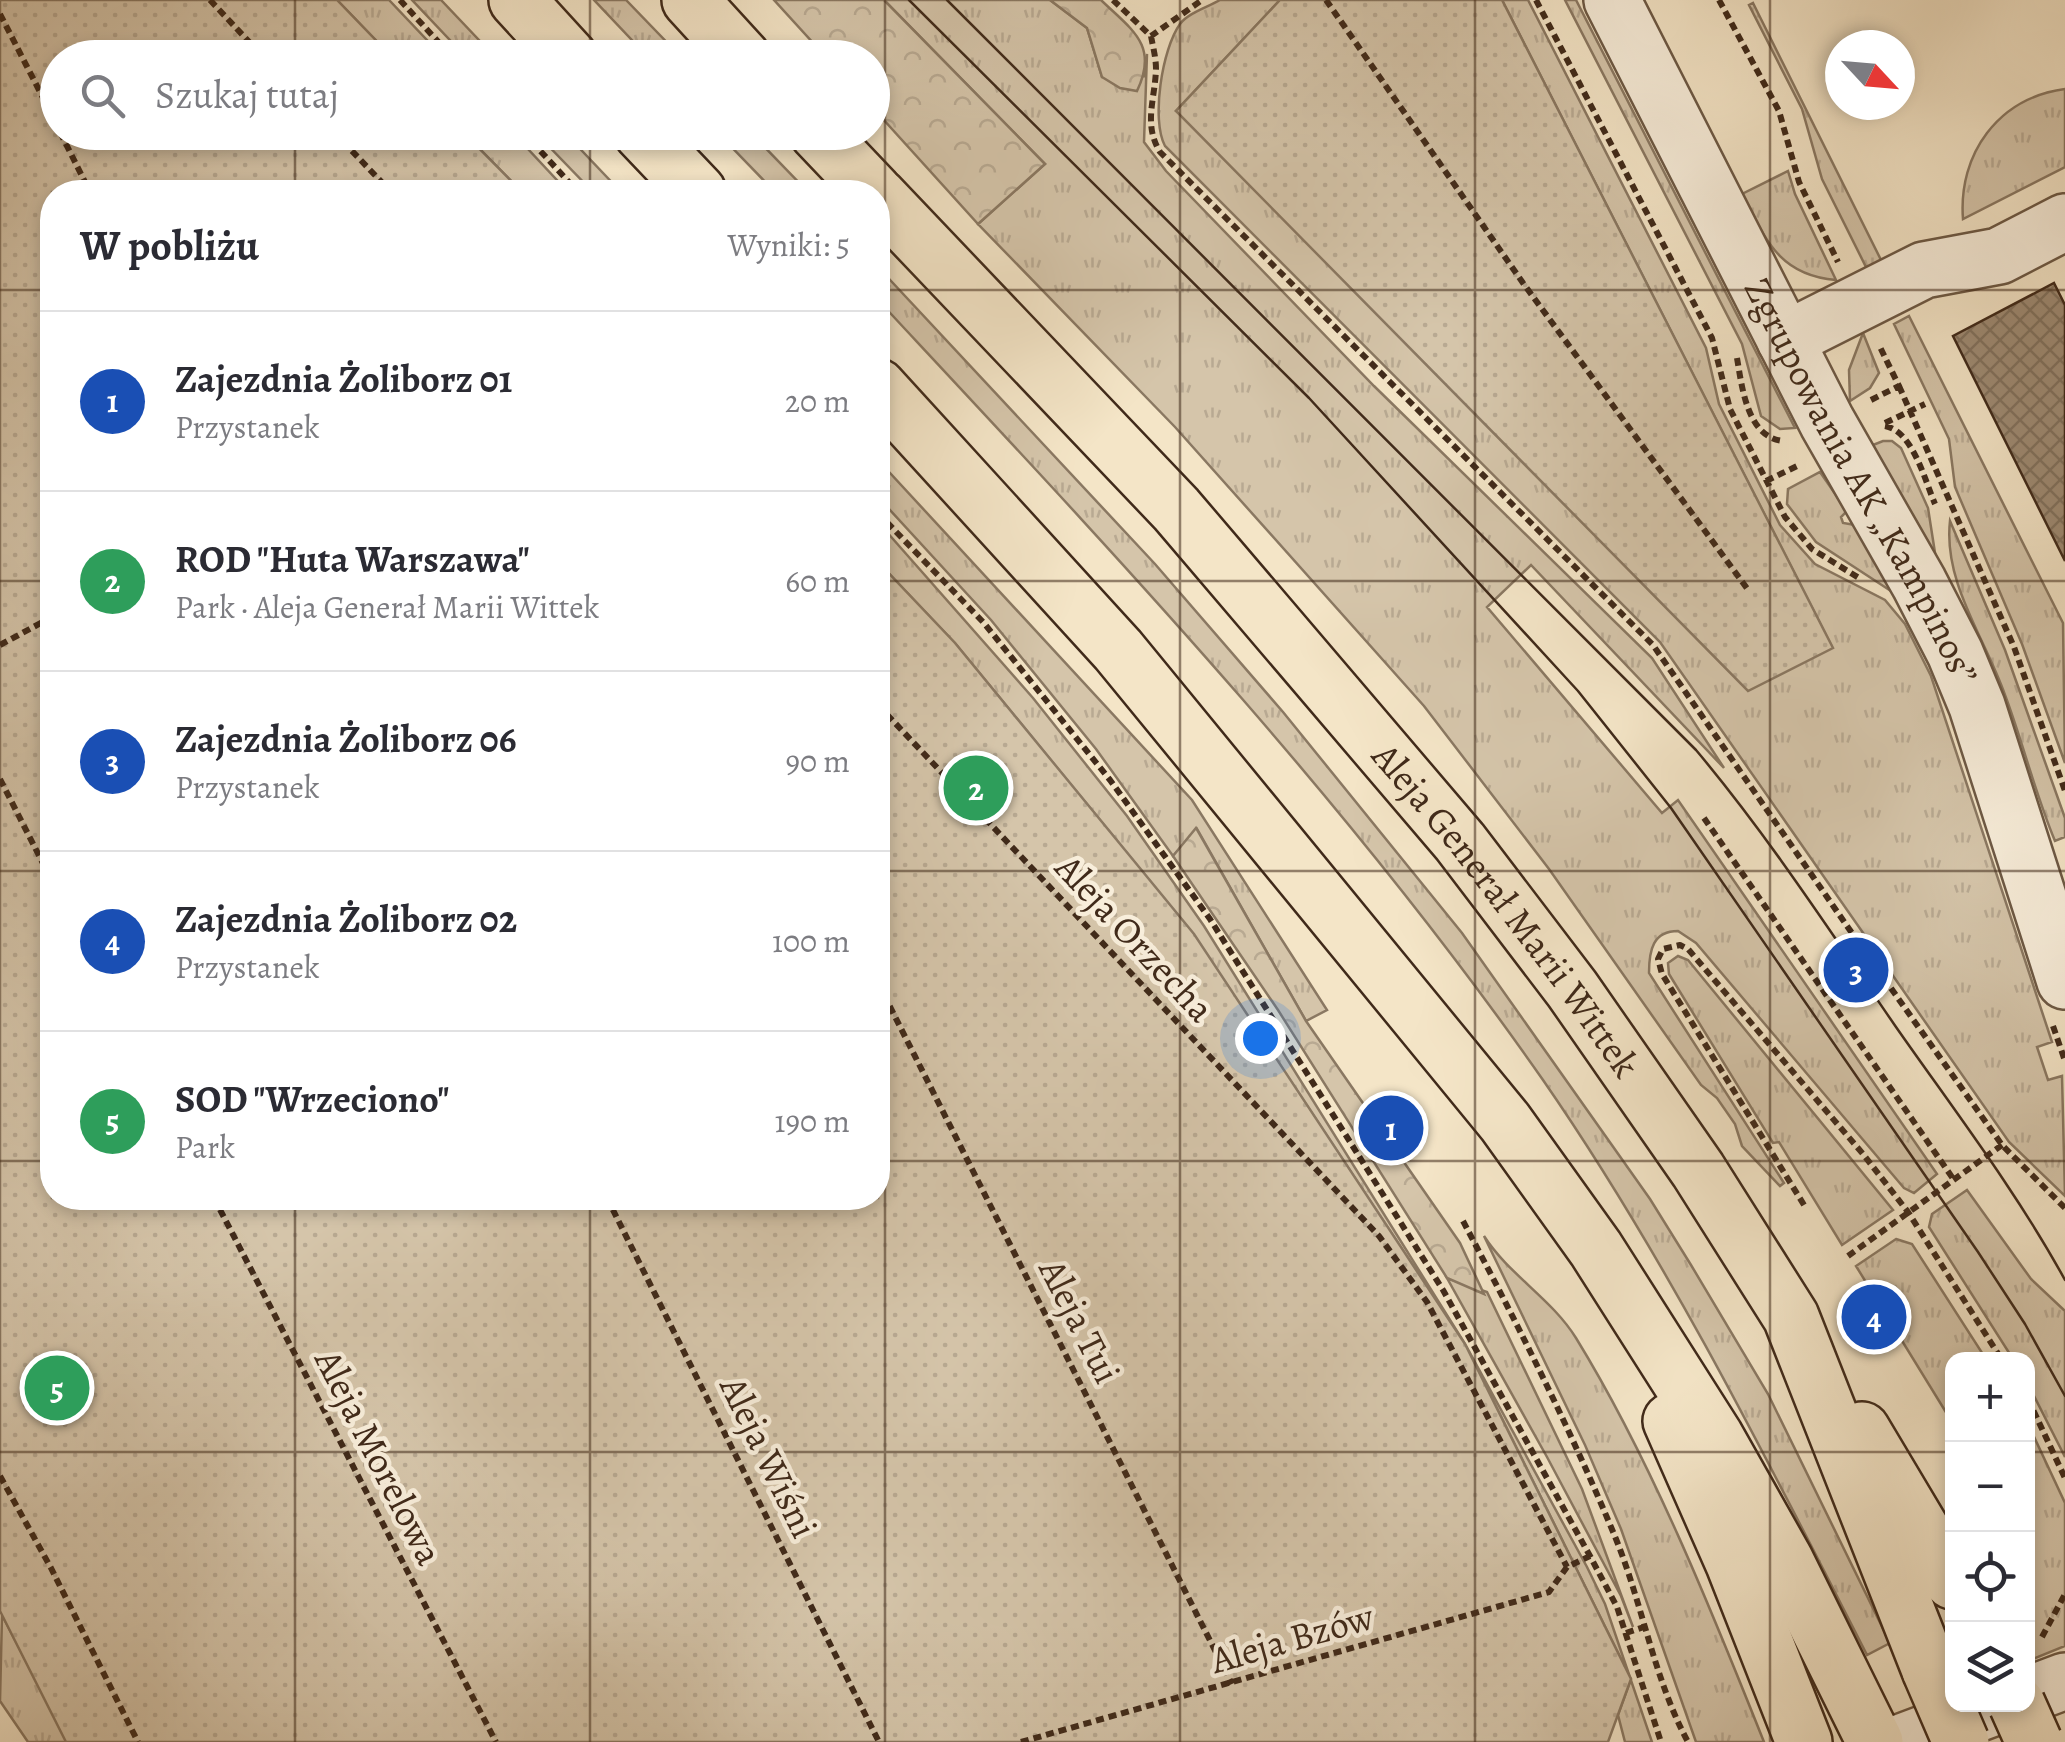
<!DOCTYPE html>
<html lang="pl">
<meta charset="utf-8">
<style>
body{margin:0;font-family:Alegreya,serif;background:#f2f2f3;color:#2b2b33}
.controls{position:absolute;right:30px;bottom:30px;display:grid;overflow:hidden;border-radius:20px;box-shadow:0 5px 15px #0003}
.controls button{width:90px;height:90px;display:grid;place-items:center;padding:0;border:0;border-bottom:2px solid #e1e1e2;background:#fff;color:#2b2b33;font:50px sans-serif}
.compass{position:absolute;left:1825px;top:30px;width:90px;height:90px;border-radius:50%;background:#fff;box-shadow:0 5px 15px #0003;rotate:116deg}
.you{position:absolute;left:1260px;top:1038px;width:35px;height:35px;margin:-25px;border:8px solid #fff;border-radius:50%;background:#1a73e8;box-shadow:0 0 0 15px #1a73e833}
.badge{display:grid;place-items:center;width:65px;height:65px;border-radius:50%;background:#0f766e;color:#fff;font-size:32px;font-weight:700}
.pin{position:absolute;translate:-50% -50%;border:5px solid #fff;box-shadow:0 2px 10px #0006}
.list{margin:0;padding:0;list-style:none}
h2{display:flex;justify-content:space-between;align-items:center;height:130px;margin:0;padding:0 40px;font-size:42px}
h2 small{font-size:32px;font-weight:400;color:#7c7c81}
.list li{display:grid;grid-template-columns:65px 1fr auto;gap:30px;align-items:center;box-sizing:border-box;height:180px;padding:0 40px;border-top:2px solid #e1e1e2}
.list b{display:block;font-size:38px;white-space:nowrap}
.list p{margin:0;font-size:32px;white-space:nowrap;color:#7c7c81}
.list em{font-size:32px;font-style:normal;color:#7c7c81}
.icon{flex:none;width:55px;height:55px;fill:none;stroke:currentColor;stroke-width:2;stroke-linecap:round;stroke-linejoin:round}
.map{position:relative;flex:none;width:2065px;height:1742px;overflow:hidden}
.search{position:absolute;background:#fff;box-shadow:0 5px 15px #0003;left:40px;top:40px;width:850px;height:110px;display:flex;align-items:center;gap:25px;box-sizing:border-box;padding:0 35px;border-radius:55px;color:#7c7c81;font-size:38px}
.panel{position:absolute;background:#fff;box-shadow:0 5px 15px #0003;left:40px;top:180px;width:850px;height:1030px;border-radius:40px}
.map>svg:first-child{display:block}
</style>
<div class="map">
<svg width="2065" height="1742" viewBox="0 0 2065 1742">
<defs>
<pattern id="grass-tufts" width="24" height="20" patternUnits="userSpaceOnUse" patternTransform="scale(2.5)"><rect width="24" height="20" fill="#d5c5aa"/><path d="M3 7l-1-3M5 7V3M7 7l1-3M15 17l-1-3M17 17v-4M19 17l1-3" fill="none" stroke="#b8a992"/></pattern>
<pattern id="forest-crowns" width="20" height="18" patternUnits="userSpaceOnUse" patternTransform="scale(2.5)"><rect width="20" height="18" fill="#d5c5aa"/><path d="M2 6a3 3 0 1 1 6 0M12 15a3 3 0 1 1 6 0" fill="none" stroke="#b8a992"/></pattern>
<pattern id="garden-dots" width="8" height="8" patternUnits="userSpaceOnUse" patternTransform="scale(2.5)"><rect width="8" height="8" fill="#d5c5aa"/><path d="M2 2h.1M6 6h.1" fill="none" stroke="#b8a992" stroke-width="1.8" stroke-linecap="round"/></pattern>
<pattern id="building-cross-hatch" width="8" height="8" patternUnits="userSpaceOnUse" patternTransform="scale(2.5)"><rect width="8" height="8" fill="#9e8b74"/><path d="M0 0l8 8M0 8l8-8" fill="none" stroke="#82725e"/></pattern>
</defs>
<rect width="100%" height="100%" fill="#f4e5c7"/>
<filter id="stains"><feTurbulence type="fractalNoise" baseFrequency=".002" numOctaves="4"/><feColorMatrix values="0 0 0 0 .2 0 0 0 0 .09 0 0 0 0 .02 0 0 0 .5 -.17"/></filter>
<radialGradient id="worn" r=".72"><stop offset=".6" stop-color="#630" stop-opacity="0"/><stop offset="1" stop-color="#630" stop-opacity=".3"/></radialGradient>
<!-- grass -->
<path fill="url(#grass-tufts)" stroke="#8a7862" stroke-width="2.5" d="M337 0H389L443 57H392Z
M412 0H441L495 57H466Z
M594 0H626L681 57H648Z
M884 0H1050L1087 28 1102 77 1144 76 1147 54 1144 142 1166 171 1374 386 1652 658 1724 768 1531 565 1487 607 1662 813 1678 800 1937 1174 1914 1193 1904 1188 1696 943 1678 931C1653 931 1649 950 1649 973L1784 1183 1780 1186 1742 1146 1735 1124 1717 1098 1701 1085 1549 869 1424 706 1175 427 978 224 1045 164Z
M1220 0H1280L1176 111 1832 647 1502 0H1528L1706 348 1719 404 1780 525 1815 564 1885 600 1905 624 1931 676 2052 1042 2037 1047 2048 1080 2062 1076 2065 1196 2009 1142 1660 642 1165 146C1151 120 1162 49 1180 24 1188 13 1208 7 1220 0Z
M1565 0H1576L1795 428 1780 429 1761 416 1742 344Z
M1753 3 1884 266 1869 273 1822 179 1802 109 1749 5Z
M2065 89V167L1963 219C1958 154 1998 98 2065 89Z
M464 133H513L568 192H522Z
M536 133H565L621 192H593Z
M718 133H751L808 192H775Z
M1788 171 1795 194 1836 280C1779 275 1766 240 1742 194Z
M878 267 1155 564 1283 712 1462 933 1650 1199 1691 1265 1768 1394 1890 1643 1867 1655C1768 1461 1667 1259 1543 1080 1347 799 1110 549 878 300Z
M1909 316 2063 623 2065 763 2022 644 1955 487 1949 439 1894 324Z
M1863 333 1879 373 1870 388 1850 401 1849 370Z
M1883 441H1892L1901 448 1928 508 1938 572 1873 445Z
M878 460 1192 800 1327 1010 1306 1021 1197 829 1173 856 1096 749 991 620 878 497Z
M1820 472 1847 511 1841 517 1843 523 1855 525 1894 593 1816 542 1787 504 1788 489Z
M1950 521 2005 650 2065 818V837L2055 841C2035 793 2023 743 2005 695 1985 638 1943 582 1950 521Z
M878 522 1033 698 1127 816 1204 926 1465 1344 1587 1567 1605 1604 1652 1742H1625L1618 1715 1631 1679 1465 1344 1193 934 955 643 878 562Z
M1678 956 1688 960 1893 1210 1842 1245 1779 1142 1773 1143 1669 974 1668 963Z
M1967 1190 2031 1279 2065 1311V1457L2028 1384V1360L2013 1359 1929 1227 1932 1214Z
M1484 1236C1509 1275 1552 1299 1576 1338 1651 1460 1711 1609 1764 1742H1696L1621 1529 1585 1445Z
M1896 1239 1912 1244 1986 1359 1952 1360V1422L1856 1266Z
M1447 1278 1487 1292 1582 1489 1633 1627 1621 1596 1547 1457Z
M2028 1424 2065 1503V1646L2028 1661Z
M2 1615 68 1742H28L0 1701Z"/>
<!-- forest -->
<path fill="url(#forest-crowns)" stroke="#8a7862" stroke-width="2.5" d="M774 0H884L1045 164 978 224 873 108 872 58 826 57Z
M1050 0H1101C1132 30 1159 45 1137 91L1120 88 1102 77 1087 28Z
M1196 828 1306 1021 1460 1243 1484 1294 1447 1278 1278 1010 1173 856Z"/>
<!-- garden -->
<path fill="url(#garden-dots)" stroke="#8a7862" stroke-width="2.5" d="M0 0H337L392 57 58 58V132L464 133 522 192H52V1198H878V562L955 643 1194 934 1465 1344 1631 1679 1608 1742H66L0 1611Z
M1280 0H1502L1833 648 1748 691 1176 111Z"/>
<!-- building -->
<path fill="url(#building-cross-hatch)" stroke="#402a1a" stroke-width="2.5" d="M2054 283 2065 305V561L1953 336Z"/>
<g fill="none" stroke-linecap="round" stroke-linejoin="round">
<defs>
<g id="minor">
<path id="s1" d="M1612 0 1827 422 1919 583 1955 653 1977 706 2065 981"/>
<path d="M1785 340 1924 270 1999 256 2065 222"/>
<path d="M2028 1695 2065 1681"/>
<path d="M1902 1742 2003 1704"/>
</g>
<g id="major">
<path d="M517 0 570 58"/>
<path d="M690 0 743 58"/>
<path d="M641 132 698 192"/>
<path d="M817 132 874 192"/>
<path id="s2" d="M878 196 1176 509 1460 842 1572 989 1698 1170 1791 1317 1930 1670"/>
<path d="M878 387 1118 650 1505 1122 1596 1249 1715 1436 1785 1560 1875 1742"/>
<path d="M1671 1421 1734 1564 1804 1742"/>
<path d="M1862 1430 1952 1581"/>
</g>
</defs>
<!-- minor casing -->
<use href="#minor" stroke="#6d5945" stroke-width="60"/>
<!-- major casing -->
<use href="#major" stroke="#402a1a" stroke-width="60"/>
<!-- path -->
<path stroke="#402a1a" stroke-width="6" stroke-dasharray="8 5" stroke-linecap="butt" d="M210 0 264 58
M400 0 453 58
M1113 0 1151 36 1202 0
M1326 0 1523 283 1749 591
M1536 0 1712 338 1730 409 1785 517 1812 549 1859 578
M1719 0 1779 111 1799 182 1838 262
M0 14 58 127
M1151 36C1153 47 1156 58 1156 69 1155 100 1143 124 1160 152L1653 645 1856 939C1857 953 1870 971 1883 977L2002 1145 2065 1208
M60 132 90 192
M334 132 391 192
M523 132 578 192
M1737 358C1742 387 1747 437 1783 441
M1899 386 2014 647 2065 791
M1871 400 1899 386 1879 345
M1885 423 1925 404
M1885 426C1913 431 1925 481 1935 504
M1766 481 1797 466
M878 513 984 623 1110 780 1210 919 1443 1290 1590 1556 1617 1607 1661 1742
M0 645 52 617
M878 705 1379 1236 1427 1302 1567 1567
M0 779 52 881
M1704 818 1954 1180
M878 983 1232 1684
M2053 1026 2065 1061
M214 1198 496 1742
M607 1198 879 1742
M1804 1205 1662 974 1658 959 1663 949 1680 945 1688 949 1863 1154 1908 1212 2002 1360
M1463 1221C1518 1325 1571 1430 1616 1539 1643 1606 1654 1679 1688 1742
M1848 1256 2002 1145
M2028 1399 2065 1478
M0 1476 51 1568 138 1742
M1626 1633 1644 1627
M2042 1637 2065 1594
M1021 1742 1549 1592 1567 1567 1590 1556"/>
<!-- minor -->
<use href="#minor" stroke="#f8eedb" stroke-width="55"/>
<!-- major -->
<use href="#major" stroke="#f4e5c7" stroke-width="55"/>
<!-- tram -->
<path stroke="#402a1a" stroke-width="2.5" d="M909 0 1309 398 1578 691 1671 808 1978 1252 2025 1324 2065 1396
M947 0 1696 750C1769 837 1832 934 1896 1027 1954 1110 2017 1192 2065 1280"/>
<defs>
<path id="major-bridge" d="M1930 1670 1961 1742
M2017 1704 2034 1742"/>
</defs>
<!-- major-bridge casing -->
<use href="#major-bridge" stroke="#402a1a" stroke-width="60" stroke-linecap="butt"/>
<!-- major-bridge -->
<use href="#major-bridge" stroke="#f4e5c7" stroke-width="55"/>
</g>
<!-- grid -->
<path fill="none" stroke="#402a1a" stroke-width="2.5" stroke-opacity="0.55" d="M295 0V58M590 0V58M885 0V1742M1180 0V1742M1475 0V1742M1770 0V1742M295 132V192M590 132V192M0 290H52M878 290H2065M0 581H52M878 581H2065M0 871H52M878 871H2065M0 1161H52M878 1161H2065M295 1198V1742M590 1198V1742M0 1452H1952M2028 1452H2065"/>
<g text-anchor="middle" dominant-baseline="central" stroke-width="9" stroke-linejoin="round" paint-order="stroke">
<!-- street labels -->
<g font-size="38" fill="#402a1a" stroke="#f8eedb">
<text stroke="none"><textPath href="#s1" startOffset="542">Zgrupowania AK „Kampinos”</textPath></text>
<text stroke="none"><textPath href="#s2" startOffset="952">Aleja Generał Marii Wittek</textPath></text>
<text transform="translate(1135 938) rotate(47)">Aleja Orzecha</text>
<text transform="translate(1080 1321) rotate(63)">Aleja Tui</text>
<text transform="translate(379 1457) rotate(63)">Aleja Morelowa</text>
<text transform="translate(769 1457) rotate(64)">Aleja Wiśni</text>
<text transform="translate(1292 1638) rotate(-16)">Aleja Bzów</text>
</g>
</g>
<rect width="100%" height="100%" filter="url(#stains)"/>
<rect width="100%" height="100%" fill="url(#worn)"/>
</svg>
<div class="controls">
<button>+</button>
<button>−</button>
<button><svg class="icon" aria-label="locate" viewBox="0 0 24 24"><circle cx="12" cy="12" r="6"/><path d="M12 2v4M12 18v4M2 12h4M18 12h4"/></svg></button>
<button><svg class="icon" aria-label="layers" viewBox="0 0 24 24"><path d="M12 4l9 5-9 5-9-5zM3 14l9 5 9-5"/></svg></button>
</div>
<svg class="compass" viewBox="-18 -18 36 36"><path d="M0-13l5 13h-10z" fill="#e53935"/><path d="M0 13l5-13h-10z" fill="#7c7c81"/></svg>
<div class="you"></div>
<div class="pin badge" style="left:1391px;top:1128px;background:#1a4fb4">1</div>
<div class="pin badge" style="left:976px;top:788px;background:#2e9e5b">2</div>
<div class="pin badge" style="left:1856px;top:970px;background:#1a4fb4">3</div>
<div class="pin badge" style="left:1874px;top:1317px;background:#1a4fb4">4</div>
<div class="pin badge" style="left:57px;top:1388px;background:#2e9e5b">5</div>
<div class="search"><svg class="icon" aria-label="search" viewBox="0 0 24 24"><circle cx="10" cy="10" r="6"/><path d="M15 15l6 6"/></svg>Szukaj tutaj</div>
<section class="panel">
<h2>W pobliżu<small>Wyniki: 5</small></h2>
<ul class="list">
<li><span class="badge" style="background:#1a4fb4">1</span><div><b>Zajezdnia Żoliborz 01</b><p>Przystanek</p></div><em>20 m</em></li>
<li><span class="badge" style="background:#2e9e5b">2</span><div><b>ROD &quot;Huta Warszawa&quot;</b><p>Park · Aleja Generał Marii Wittek</p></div><em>60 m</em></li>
<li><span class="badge" style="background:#1a4fb4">3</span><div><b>Zajezdnia Żoliborz 06</b><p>Przystanek</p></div><em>90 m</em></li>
<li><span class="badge" style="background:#1a4fb4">4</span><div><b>Zajezdnia Żoliborz 02</b><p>Przystanek</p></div><em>100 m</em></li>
<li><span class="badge" style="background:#2e9e5b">5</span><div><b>SOD &quot;Wrzeciono&quot;</b><p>Park</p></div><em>190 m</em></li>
</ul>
</section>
</div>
